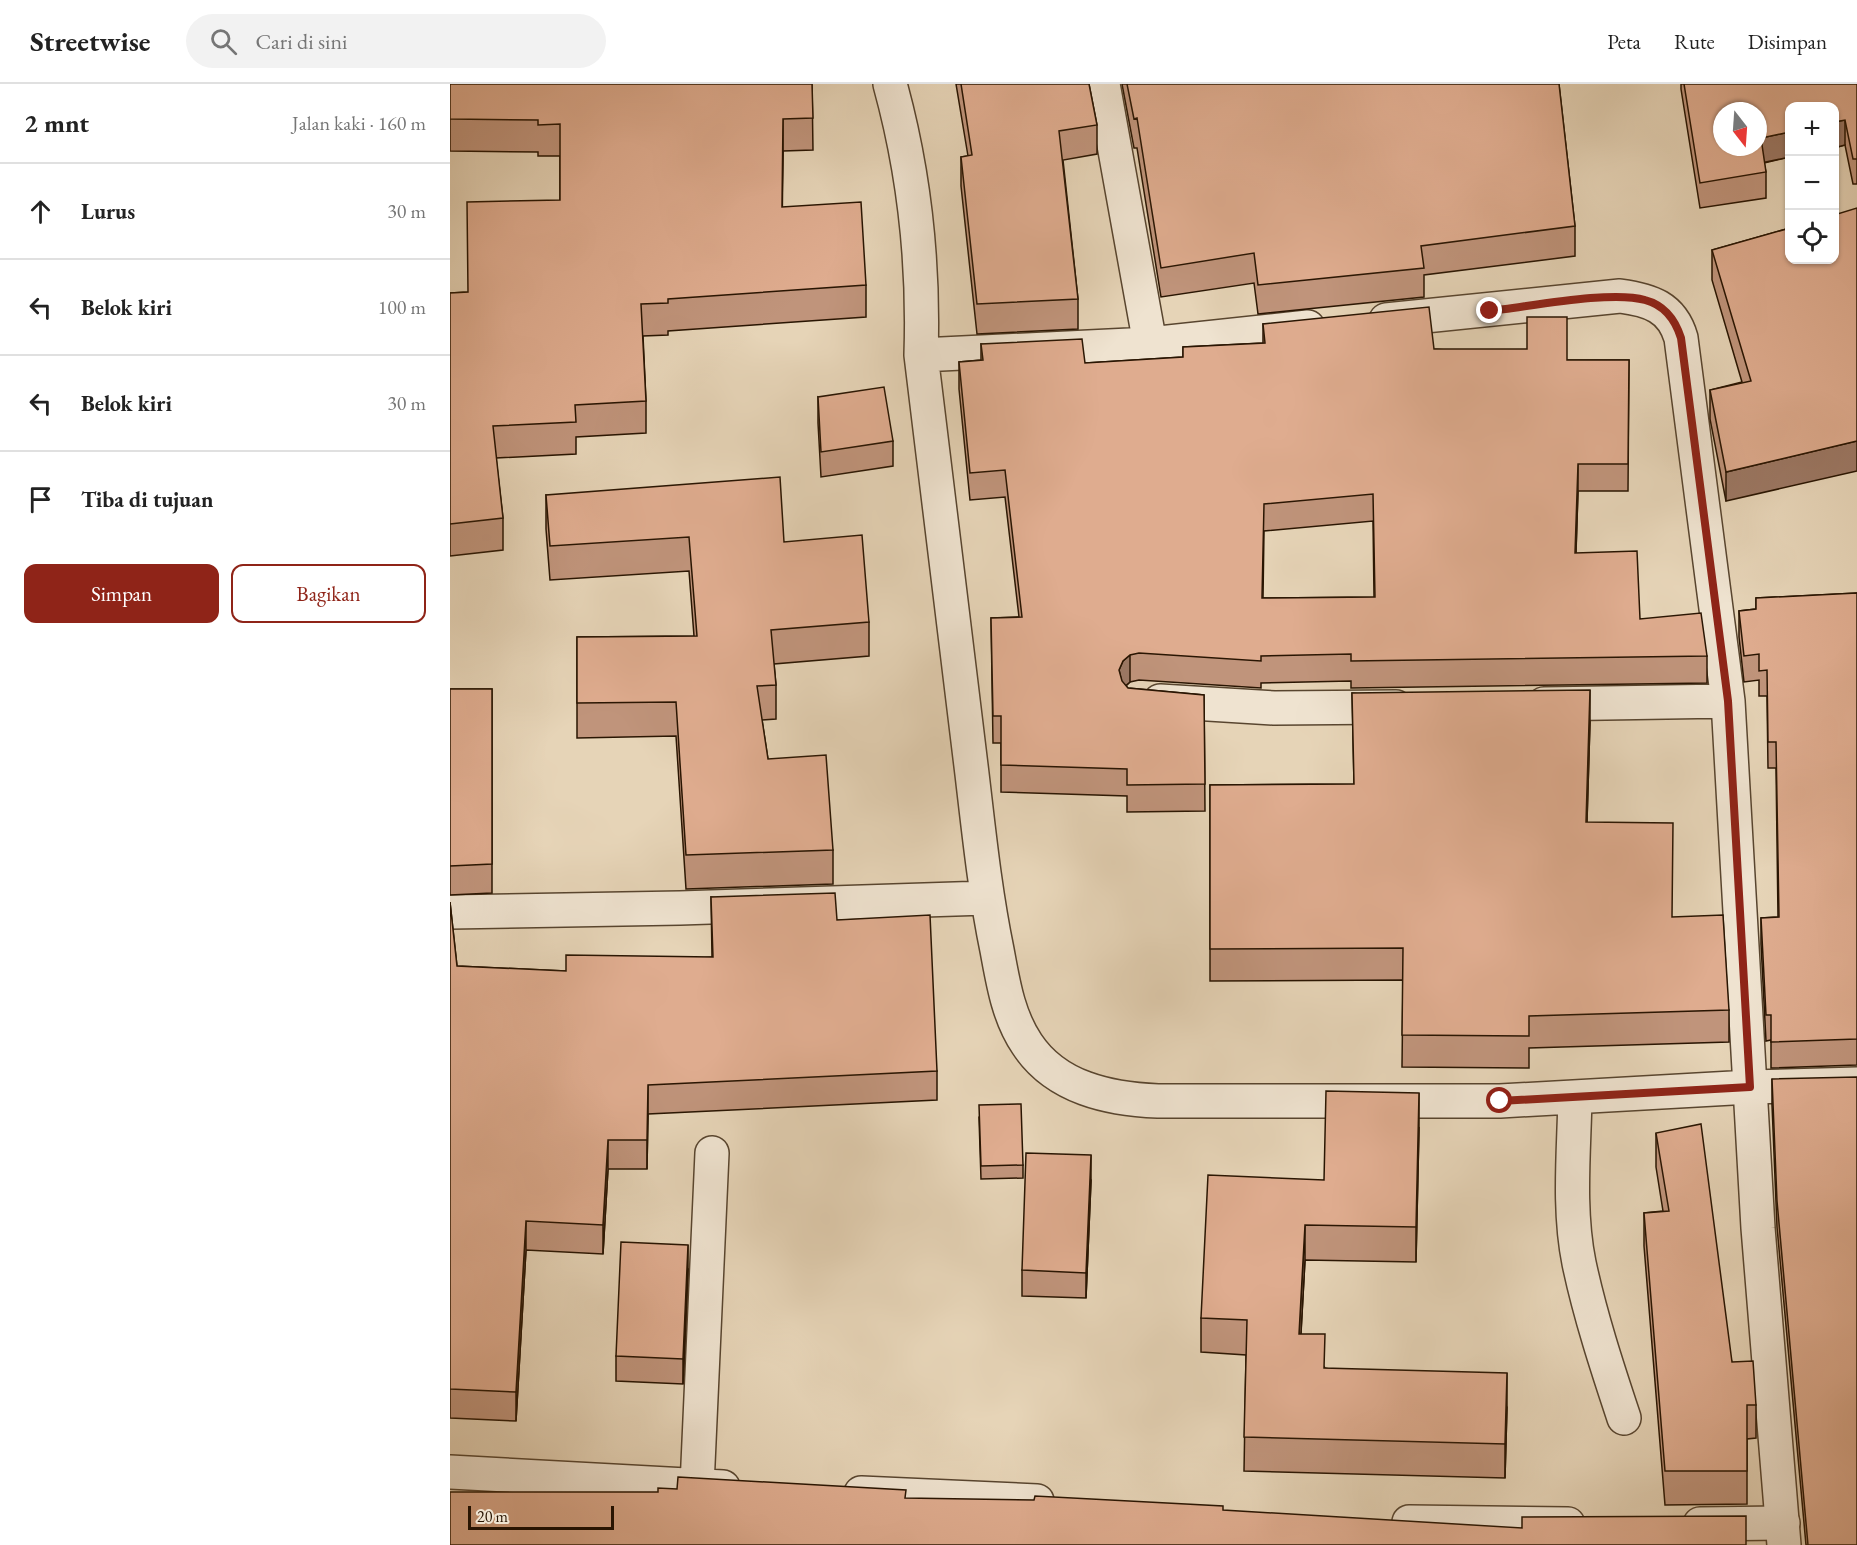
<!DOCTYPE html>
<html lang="id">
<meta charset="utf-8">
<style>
body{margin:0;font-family:"EB Garamond",serif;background:#f2f2f2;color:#222}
.controls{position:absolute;right:18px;top:18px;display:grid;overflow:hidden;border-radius:12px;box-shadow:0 2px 4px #0004}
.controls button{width:54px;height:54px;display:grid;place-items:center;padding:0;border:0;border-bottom:2px solid #e0e0e0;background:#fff;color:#222;font:30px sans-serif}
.compass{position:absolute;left:1263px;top:18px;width:54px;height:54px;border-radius:50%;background:#fff;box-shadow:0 2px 4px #0004;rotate:163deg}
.scale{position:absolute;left:18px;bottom:15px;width:146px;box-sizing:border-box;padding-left:6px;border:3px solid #291502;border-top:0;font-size:16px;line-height:21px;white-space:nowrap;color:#291502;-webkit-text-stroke:4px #efe3d0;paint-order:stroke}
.stop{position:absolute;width:18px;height:18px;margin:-14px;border:4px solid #8f2418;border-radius:50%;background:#fff}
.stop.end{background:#8f2418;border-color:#fff;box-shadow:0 2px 6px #0008}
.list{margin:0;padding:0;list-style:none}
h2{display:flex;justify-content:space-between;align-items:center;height:78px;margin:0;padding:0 24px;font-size:26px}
h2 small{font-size:20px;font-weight:400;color:#767676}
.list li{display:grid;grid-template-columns:39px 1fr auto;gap:18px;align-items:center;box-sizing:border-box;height:96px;padding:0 24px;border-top:2px solid #e0e0e0}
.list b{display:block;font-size:22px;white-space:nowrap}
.list em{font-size:20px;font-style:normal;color:#767676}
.actions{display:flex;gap:12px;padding:18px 24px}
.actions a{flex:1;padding:14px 0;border:2px solid #8f2418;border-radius:12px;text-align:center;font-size:21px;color:#8f2418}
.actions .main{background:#8f2418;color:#fff}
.icon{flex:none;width:33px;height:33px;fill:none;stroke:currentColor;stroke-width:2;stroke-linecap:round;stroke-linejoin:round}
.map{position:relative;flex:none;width:1407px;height:1461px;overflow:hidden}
header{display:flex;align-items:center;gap:36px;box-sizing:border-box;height:84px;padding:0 30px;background:#fff;border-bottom:2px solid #e0e0e0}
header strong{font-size:28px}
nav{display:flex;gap:33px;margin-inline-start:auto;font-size:21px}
.search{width:420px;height:54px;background:#f2f2f2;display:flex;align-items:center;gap:15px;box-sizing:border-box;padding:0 21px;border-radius:33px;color:#767676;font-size:22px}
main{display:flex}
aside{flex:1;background:#fff}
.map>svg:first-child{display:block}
</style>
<header>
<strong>Streetwise</strong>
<div class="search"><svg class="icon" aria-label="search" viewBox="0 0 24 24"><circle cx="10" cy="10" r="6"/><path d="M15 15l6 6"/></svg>Cari di sini</div>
<nav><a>Peta</a><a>Rute</a><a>Disimpan</a></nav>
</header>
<main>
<aside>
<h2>2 mnt<small>Jalan kaki · 160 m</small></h2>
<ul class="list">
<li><svg class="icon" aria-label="ahead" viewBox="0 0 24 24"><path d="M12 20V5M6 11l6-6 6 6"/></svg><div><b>Lurus</b></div><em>30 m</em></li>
<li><svg class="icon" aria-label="left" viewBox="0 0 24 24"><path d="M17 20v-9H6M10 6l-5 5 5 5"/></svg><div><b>Belok kiri</b></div><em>100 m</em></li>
<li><svg class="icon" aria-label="left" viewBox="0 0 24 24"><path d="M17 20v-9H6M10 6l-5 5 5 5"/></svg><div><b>Belok kiri</b></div><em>30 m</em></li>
<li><svg class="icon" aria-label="arrive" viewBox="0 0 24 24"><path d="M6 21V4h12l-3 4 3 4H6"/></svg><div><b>Tiba di tujuan</b></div></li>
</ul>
<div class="actions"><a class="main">Simpan</a><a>Bagikan</a></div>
</aside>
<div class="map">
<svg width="1407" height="1461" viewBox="0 0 1407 1461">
<rect width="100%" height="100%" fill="#e6d4b7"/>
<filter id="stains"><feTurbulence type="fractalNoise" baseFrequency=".00333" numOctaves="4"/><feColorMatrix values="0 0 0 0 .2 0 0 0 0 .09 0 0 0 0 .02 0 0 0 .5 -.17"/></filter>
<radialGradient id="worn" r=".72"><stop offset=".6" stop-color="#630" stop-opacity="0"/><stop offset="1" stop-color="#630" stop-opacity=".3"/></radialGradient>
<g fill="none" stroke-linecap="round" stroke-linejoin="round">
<defs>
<path id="minor" d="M440 0C464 87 474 181 471 271 488 411 505 551 522 690 529 749 535 808 547 866 553 898 558 932 577 960 606 1004 659 1015 708 1017H1050L1300 1003 1407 1000
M653 0 700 260
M936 236 1170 212C1200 216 1222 223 1231 254L1278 617 1300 1003
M471 271 700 260 858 243
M710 617 824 624 946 623
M1094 620 1278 617
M0 828 230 824 536 814
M1125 1013C1124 1067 1118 1125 1129 1179 1140 1231 1157 1283 1174 1334
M0 1388 273 1403
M247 1402 262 1069
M411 1409 587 1417
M959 1438 1118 1440
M1250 1440 1333 1439"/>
<path id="tertiary" d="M1300 1003 1308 1144 1334 1461"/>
</defs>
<!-- minor casing -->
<use href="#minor" stroke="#58452f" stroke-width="36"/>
<!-- tertiary casing -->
<use href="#tertiary" stroke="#58452f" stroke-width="36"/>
<!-- minor -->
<use href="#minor" stroke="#efe3d0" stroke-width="33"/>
<!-- tertiary -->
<use href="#tertiary" stroke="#efe3d0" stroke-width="33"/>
</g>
<!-- wall -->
<path fill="#c0947b" stroke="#291502" stroke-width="1.5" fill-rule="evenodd" d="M0 0H362L363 66 333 67 332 123 416 201V233L218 247V251L193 252 196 317V349L126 353V370L46 374 53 434V466L0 472V209L18 208 110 116V72H88V68L0 67Z
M506 0H639L647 41V70L613 76 628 215V245L527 250 511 102V73L518 72Z
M672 0H1109L1125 142V172L974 191V213L808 230 804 199 711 213 687 64H684Z
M1231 0H1407V100H1403L1395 61 1384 64V22H1340V73L1314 79 1316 88V114L1250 124 1231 5Z
M1340 144 1276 417 1260 335V306L1292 298 1262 196V166Z
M813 240 984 265 1117 276H1179L1178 407H1128L1126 469 1190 535 1257 572V599L901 604V597L811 599V604L689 596 680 598 676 602 678 604 754 611 755 727 677 728V712L551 708V659H543L541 534 569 533 555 413 520 416 509 305V278L531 276V260L635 279 733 273V263L813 259ZM923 437 924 513 813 514 814 447Z
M368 313 443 357V382L371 393 368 339Z
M96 411 334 458 419 538V572L324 580 326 601V635L312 636 318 675 383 766V800L236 805 226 652 127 654V553L244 552 239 487 100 496 96 445Z
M1407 509V981L1321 984V956L1316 957 1311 860V834L1328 833 1326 684H1318L1317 612H1309V596L1294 598 1289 553V527L1306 525V514Z
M0 605H42V809L0 811Z
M902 609 1140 638 1137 738 1222 833 1279 926V958L1079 964V984L952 983 953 896 760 897V701L904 700Z
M261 813 387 836 487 987V1016L198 1030 197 1085H158L153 1170 76 1166 66 1337 0 1334V818L7 882 116 887 262 873Z
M1322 995 1407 1461H1356L1327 1143 1322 1021Z
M529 1034 573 1081V1094L531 1095Z
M969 1044 966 1178 855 1176 851 1250 875 1284 1057 1323 1055 1394 794 1387 796 1271 751 1268V1234L874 1096Z
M1206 1049 1282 1278 1306 1321V1354L1297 1355V1420L1215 1421 1194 1162V1129L1213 1127 1206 1083Z
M641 1097 636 1214 572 1212V1186Z
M238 1186 233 1300 166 1297V1272Z"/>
<!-- shaded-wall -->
<path fill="#9c7864" stroke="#291502" stroke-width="1.5" d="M333 35V67L332 155V123Z
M1395 36V61L1384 64V38Z
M1340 48V73L1311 79V54Z
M1407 357V387L1276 417V388Z
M1128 380V407L1125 496V469Z
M680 571V598L673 604 669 586 673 577Z
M1140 606V638L1136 770V738Z
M198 1001V1030L197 1085V1056Z
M969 1009V1044L966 1178V1143Z
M158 1056V1085L153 1170V1141Z
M641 1071V1097L636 1214V1189Z
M76 1137V1166L66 1337V1308Z
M855 1141V1176L849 1284V1250Z
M238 1161V1186L233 1300V1275Z
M1057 1289V1323L1055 1394V1360Z"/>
<!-- building -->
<path fill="#dfac8f" stroke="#291502" stroke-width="1.5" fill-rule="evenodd" d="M0 0H362L363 34 333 35 332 123 411 118 416 201 218 215V219L191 220 196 317 125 321 126 338 43 342 53 434 0 440V209L18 208 17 118 110 116V40L88 41V36L0 35Z
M511 0H639L647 41 609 47 628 215 527 220 511 73 522 71Z
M677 0H1109L1125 142 971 162 974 184 808 201 804 169 711 184 687 34 684 35Z
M1234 0H1407V75H1403L1395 36 1384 38V22H1340V48L1311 54 1316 88 1250 99ZM1272 27H1308V63H1272Z
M1407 124V357L1276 388 1260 306 1301 297 1262 166 1340 144V176H1384V131Z
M979 223 984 265H1077V233H1117V276H1179L1178 380H1128L1125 469 1187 467 1190 535 1251 529 1257 572 901 577V570L811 572V577L689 569 680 571 673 577 669 586 672 597 678 604 754 611 755 700 677 701V685L551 681V632H543L541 534 572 533 555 386 520 389 509 278 533 276 531 260 632 255 635 279 733 273V263L815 259 813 240ZM923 410 925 513 812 514 814 420Z
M434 303 443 357 371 368 368 313Z
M330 393 334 458 412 451 419 538 321 546 326 601 307 602 318 675 376 671 383 766 236 771 226 618 127 619V553L247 552 239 453 100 462 96 411Z
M1407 509V955L1321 958V931H1316L1311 834 1329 833 1326 658H1318L1317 586 1309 587V570L1294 572 1289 527 1306 525V514Z
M0 605H42V780L0 782Z
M1140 606 1136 738 1223 739 1222 833 1273 831 1279 926 1079 932V952L952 951 953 864 760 865V701L904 700 902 609Z
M385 809 387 836 480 831 487 987 198 1001 197 1056H158L153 1141 76 1137 66 1308 0 1305V818L7 882 116 887V871L263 873 261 813Z
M1407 993V1461H1358L1327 1117 1322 995Z
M876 1007 969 1009 966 1143 855 1141 849 1250H875L874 1284 1057 1289 1055 1360 794 1353 797 1236 751 1234 758 1091 874 1096Z
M571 1020 573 1081 531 1082 529 1021Z
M1251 1040 1282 1278 1303 1277 1306 1321H1297V1387H1215L1194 1129 1219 1127 1206 1049Z
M576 1069 641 1071 636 1189 572 1186Z
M171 1158 238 1161 233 1275 166 1272Z
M228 1393 456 1406 455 1414 584 1416 585 1412 773 1422V1426L1072 1444V1433L1296 1432V1461H0V1408H208V1404L227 1405Z"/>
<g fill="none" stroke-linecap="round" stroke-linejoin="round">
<!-- route -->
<path stroke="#8f2418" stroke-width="8" d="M1040 227C1078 223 1161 206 1195 216 1214 221 1225 235 1231 254L1278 617 1300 1003 1050 1017"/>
</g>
<rect width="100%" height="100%" filter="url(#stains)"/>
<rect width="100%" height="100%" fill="url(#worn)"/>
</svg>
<div class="controls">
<button>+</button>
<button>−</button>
<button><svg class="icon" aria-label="locate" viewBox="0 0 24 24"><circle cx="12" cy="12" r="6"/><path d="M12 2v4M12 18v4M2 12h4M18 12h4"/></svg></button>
</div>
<svg class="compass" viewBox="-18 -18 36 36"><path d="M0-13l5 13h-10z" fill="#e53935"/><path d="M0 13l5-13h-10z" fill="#767676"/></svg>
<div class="scale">20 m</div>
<div class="stop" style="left:1050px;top:1017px"></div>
<div class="stop end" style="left:1040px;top:227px"></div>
</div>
</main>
